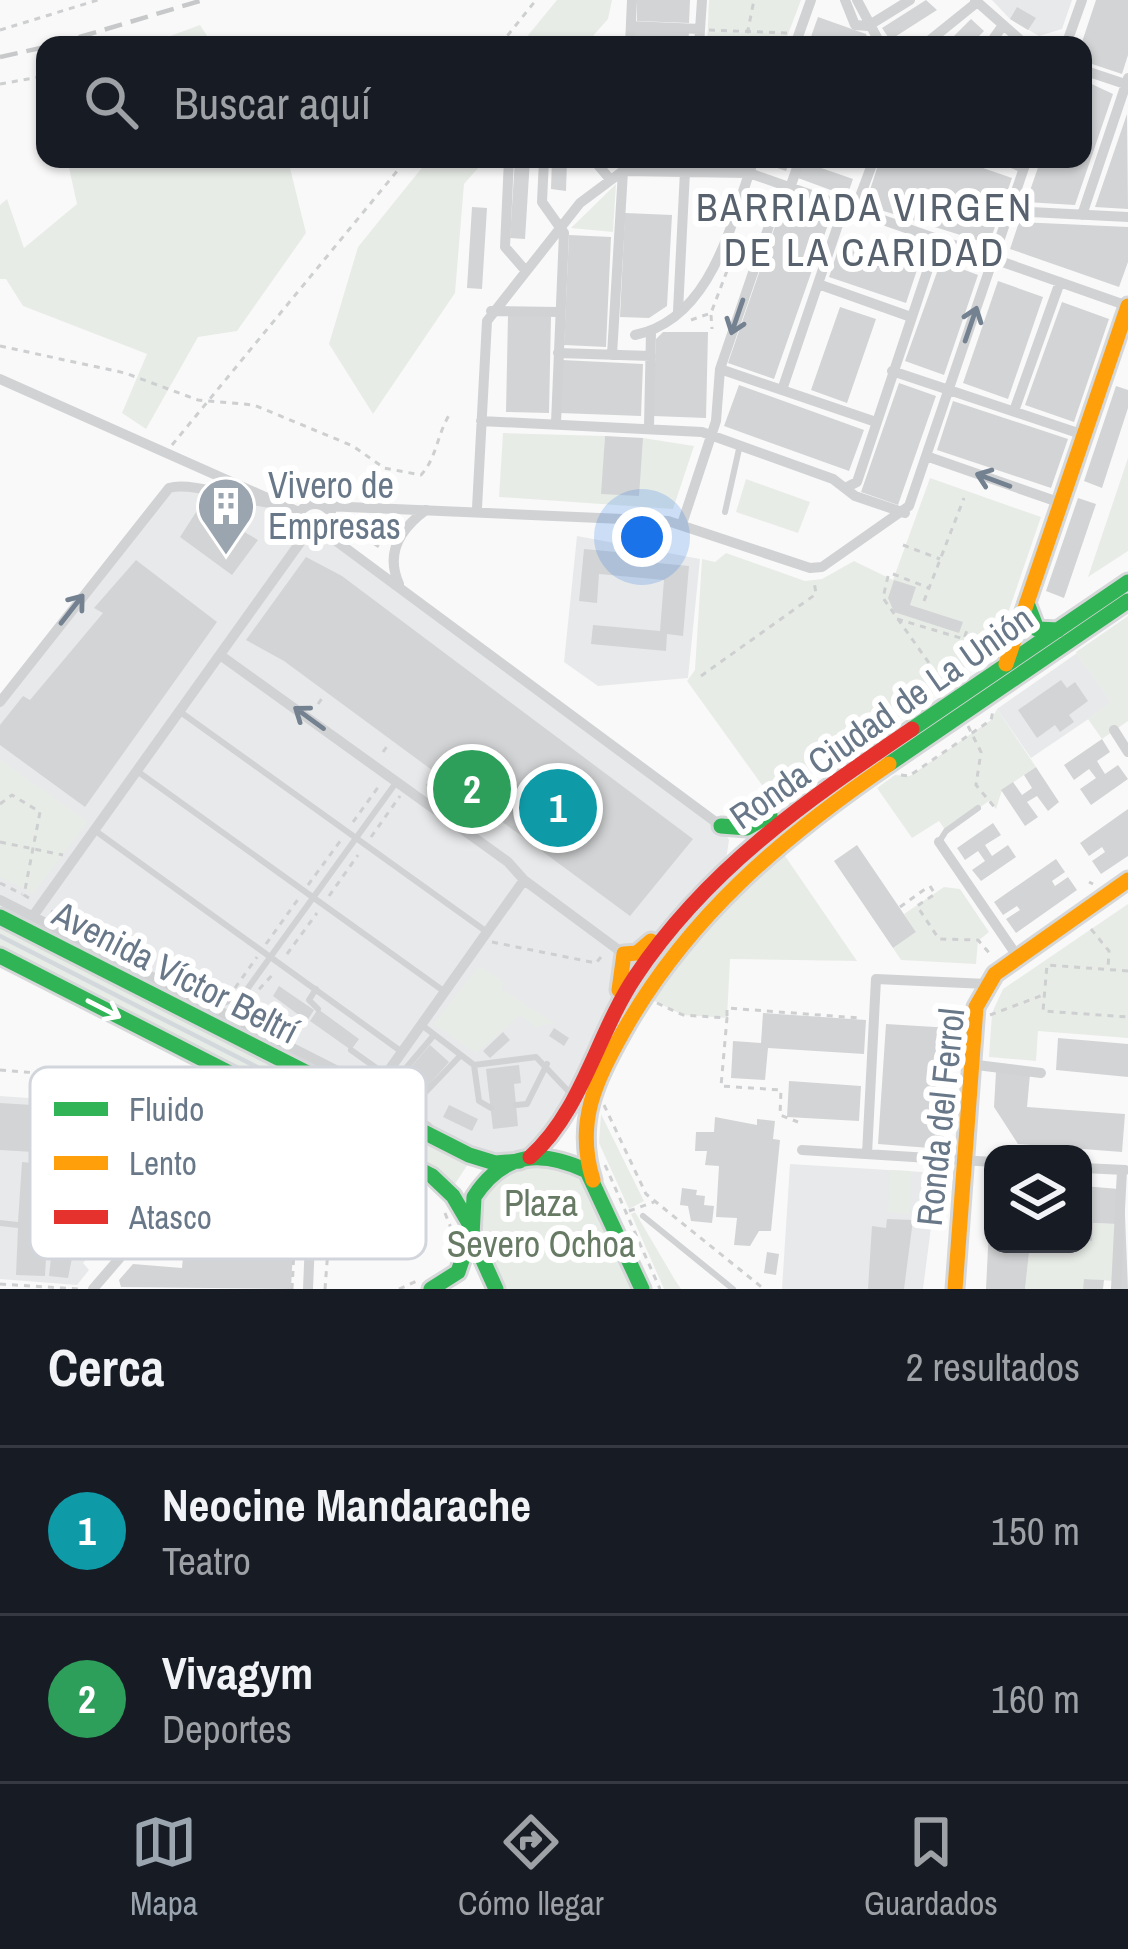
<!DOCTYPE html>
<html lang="es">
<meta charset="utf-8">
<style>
body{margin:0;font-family:"Archivo Narrow",sans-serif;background:#20242c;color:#f1f3f6}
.controls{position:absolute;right:36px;bottom:36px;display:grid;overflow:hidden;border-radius:24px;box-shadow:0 3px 9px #0004}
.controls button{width:108px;height:108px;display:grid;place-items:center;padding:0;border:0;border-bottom:3px solid #363941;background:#171b24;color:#f1f3f6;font:60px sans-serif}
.you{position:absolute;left:642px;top:537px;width:42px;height:42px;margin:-30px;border:9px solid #fff;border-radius:50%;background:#1a73e8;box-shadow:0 0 0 18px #1a73e833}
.badge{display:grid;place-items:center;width:78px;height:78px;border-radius:50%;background:#9ba5b0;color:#fff;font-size:39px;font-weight:700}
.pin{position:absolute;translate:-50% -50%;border:6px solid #fff;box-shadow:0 3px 12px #0006}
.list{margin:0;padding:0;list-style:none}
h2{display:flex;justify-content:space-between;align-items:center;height:156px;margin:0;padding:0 48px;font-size:51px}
h2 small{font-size:39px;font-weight:400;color:#9ea1a6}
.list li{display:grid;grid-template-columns:78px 1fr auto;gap:36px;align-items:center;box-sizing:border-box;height:168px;padding:0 48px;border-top:3px solid #363941}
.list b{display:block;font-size:45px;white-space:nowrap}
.list p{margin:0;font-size:39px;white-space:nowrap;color:#9ea1a6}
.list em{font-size:39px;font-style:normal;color:#9ea1a6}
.icon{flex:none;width:66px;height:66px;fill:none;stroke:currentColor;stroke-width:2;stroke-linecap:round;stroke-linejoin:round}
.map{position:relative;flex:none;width:1128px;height:1289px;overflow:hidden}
.search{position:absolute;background:#171b24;box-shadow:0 3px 9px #0004;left:36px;right:36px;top:36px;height:132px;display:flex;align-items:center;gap:30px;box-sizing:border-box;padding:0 42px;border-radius:24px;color:#9ea1a6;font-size:45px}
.sheet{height:492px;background:#171b24}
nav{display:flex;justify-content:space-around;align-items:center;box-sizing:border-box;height:168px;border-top:3px solid #363941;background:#171b24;font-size:33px;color:#9ea1a6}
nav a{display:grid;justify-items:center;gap:6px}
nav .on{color:#9ba5b0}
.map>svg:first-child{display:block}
</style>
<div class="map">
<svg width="1128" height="1289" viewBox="0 0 1128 1289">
<rect width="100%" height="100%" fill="#f9f9f9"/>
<!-- built -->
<path fill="#e8e9ea" d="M992 0H1072L1062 29 1039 36 1010 19Z
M183 484 298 512 304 537 328 535 721 826 729 840 725 866 626 963 605 1031 538 1152 483 1161 375 1090 0 900V702L156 501Z
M577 536 700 559 688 678 598 686 564 662Z
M1077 653 1112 703 1031 758 997 709Z
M0 1096 113 1104 107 1177 135 1201 83 1263 89 1270 77 1285 0 1279Z
M790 1164 938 1173 923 1289H782Z"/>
<!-- green -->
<path fill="#e8ece7" d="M557 0H612L608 19 585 45H520Z
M709 0H801L784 45H707Z
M200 25 213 45H146Z
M67 159H285L290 168 306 233 237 331 198 337 146 429 122 413 147 354 23 306 6 279H0V205L7 199 24 248 77 204Z
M429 159H486L464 184 455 293 373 414 329 344 358 247Z
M616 184 613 232 571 228Z
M503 433 605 436 602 494 643 438 694 446 673 509 499 497Z
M1128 458V551L1088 577Z
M930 478 1041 517 995 651 814 775 762 785 687 681 695 670 702 559 715 562 726 553 805 581 822 579 854 561 893 580Z
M746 479 810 502 798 533 736 512Z
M1128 616V721L1102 739 1088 719 1111 702 1076 652Z
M997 709 1036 767 1002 790 996 809 989 801 946 831 939 821 912 838 877 788 895 775 910 776 991 720Z
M0 760 87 822 33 893 0 877Z
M783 853 857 961 730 959 727 1018 683 1015 654 1001 715 916Z
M944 887 960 889 989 932 978 941 976 964 901 960 893 948 916 932 904 914Z
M1128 904V1038L1038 1031 1036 1061 989 1057 992 1013 1003 989Z
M0 917 326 1082 320 1093 344 1106 334 1125 0 956Z
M479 967 504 983 501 989 554 1023 536 1027 520 1015 476 1053 434 1024Z
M359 1108 468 1164 455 1184 350 1125 349 1112Z
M601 1114 644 1201 629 1209 599 1143Z
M530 1157 574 1161 642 1289H496L471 1234 475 1195Z
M890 1170 911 1171 909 1214 888 1212Z
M635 1212 675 1280 681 1289H664L631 1214Z
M1093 1223 1117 1224 1113 1281 1085 1279 1083 1289H1025L1030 1244 1092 1240Z"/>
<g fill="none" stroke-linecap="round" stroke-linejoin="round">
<!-- stream -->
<path stroke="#d2d8dc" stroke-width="4.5" d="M0 936 347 1113"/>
</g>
<!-- building -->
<path fill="#d3d4d5" d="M637 0H690L689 23 637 21Z
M926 0 937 10 890 40 882 28Z
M1096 0H1128V55L1122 74 1083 61 1081 45Z
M1017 7 1036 18 1028 30 1010 19Z
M818 17 866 34 869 45H808Z
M971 19 984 31 970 45H945Z
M635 30 689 32 688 45H635Z
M1083 80 1113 94 1075 205 1026 202 1041 159H1083Z
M1127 114 1128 209 1095 207Z
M515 159H530L525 239 510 238Z
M552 159H567L566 191 551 189Z
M765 159H790L786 171 763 163Z
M880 159H957L1012 178 989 244 871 207 867 199Z
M804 162 853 179 847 196 798 178Z
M783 203 830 219 774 379 728 363Z
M472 207 487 208 482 289 467 288Z
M625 213 672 215 667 306 649 318 620 317Z
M1019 222 1128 227V262L1119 287 1010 249Z
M569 235 611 237 606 347 564 345Z
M842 238 919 264 906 303 829 277Z
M941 261 978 275 944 375 905 361Z
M998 281 1043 297 1008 399 963 383Z
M1062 302 1109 319 1074 422 1025 405Z
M840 307 876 319 847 403 811 390Z
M508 315 551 316 549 413 506 412Z
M663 332H708L706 418 653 416 656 339Z
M562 360 643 364 641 416 560 413Z
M899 383 936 396 898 505 861 492Z
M739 385 864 430 849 471 724 426Z
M1116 386 1128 390V408L1102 488 1084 481Z
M953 401 1068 439 1051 488 937 450Z
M605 436 643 438 639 496 601 494Z
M1078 498 1096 504 1064 598 1046 591Z
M200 506 258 540 232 575 180 537Z
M584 549 659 556 658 563 689 566 683 636 667 634 666 651 591 644 593 625 660 631 664 580 599 574 597 603 579 601Z
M306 557 342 576 693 839 630 916 284 661 246 640Z
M136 560 217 622 85 807 0 745V725L23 696 30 700 103 613 94 608Z
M894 580 916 587 910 605 963 622 959 633 894 612 888 598Z
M1061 680 1067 688 1075 682 1088 701 1069 715 1074 722 1060 732 1055 725 1037 738 1018 710Z
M1102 739 1110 752 1097 761 1105 774 1118 765 1128 779 1091 805 1080 789 1096 778 1089 769 1074 780 1064 765Z
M1036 767 1059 802 1048 811 1037 796 1027 802 1038 817 1025 826 1001 790 1013 782 1022 795 1032 788 1024 775Z
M1128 809V856L1101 874 1092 861 1105 852 1102 847 1089 856 1080 843Z
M993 823 1001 835 985 845 992 856 1008 845 1016 857 981 881 972 870 985 861 978 851 965 860 957 848Z
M857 845 916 932 893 948 834 861Z
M1056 859 1065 872 1052 881 1055 886 1068 877 1077 890 1016 933 1006 919 1020 910 1017 906 1003 915 994 902Z
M279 986 314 1010 307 1021 273 996Z
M318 1009 359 1039 351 1050 310 1021Z
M763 1013 866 1020 864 1054 768 1048 765 1080 731 1078 733 1041 761 1043Z
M886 1024 951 1028 949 1053 938 1052 933 1124H945L943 1149 878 1144Z
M554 1028 569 1038 564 1046 549 1036Z
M503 1032 510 1040 490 1058 483 1051Z
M1058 1038 1128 1044V1077L1056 1070Z
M430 1045 449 1062 419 1096 400 1080Z
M519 1065 521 1083 514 1084 518 1126 493 1129 486 1069Z
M996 1072 1030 1074 1027 1107 1125 1114 1122 1152 1018 1144 994 1107Z
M789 1081 861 1086 859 1121 787 1117Z
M0 1103 32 1105 34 1152 0 1150Z
M449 1105 478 1119 472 1131 443 1117Z
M715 1117 757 1125V1119L775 1121 773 1139 780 1140 771 1231H759L750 1246 734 1245 737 1218 716 1217 719 1166 705 1165 707 1151H695L696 1132H714Z
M22 1162 51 1165 45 1276 16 1275 18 1228 0 1226V1220L18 1222Z
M1083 1186 1119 1189 1117 1224 1093 1223 1092 1241 1083 1240Z
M682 1188 697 1190 696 1195 705 1196 704 1205 714 1206 712 1223 691 1221 688 1206 680 1205Z
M1124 1191 1128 1289H1118Z
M887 1219 913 1220 904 1289H868L872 1226 886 1228Z
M186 1222 294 1229 291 1289 121 1287 119 1280 133 1264 182 1268Z
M989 1228 993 1244H1030L1025 1289H986Z
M53 1240 75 1243 68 1278 49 1276Z
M767 1252 779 1254 776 1275 764 1273Z
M1084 1279 1104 1280 1103 1289H1083Z"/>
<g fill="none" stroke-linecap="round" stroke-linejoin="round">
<defs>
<path id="fast" d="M1027 603 1037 629 1058 630
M912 729 1128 582
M889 764 1128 601
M721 826 747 828 770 815
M0 917 469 1155 495 1163 520 1161
M0 956 432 1176 453 1196 470 1225
M431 1289 458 1272 471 1234
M496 1289 472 1236 474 1197C504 1151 542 1150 587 1171L642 1289"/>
<path id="slow" d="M1006 664 1128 306
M619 990 624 954 637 953 651 941
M593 1180C575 1123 595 1082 623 1032 688 917 781 838 889 764
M955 1289 976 1007 995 974 1128 880"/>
<path id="jam" d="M530 1157C582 1111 597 1034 635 977 707 869 806 801 912 729"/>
</defs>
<!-- fast casing -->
<use href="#fast" stroke="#d6d7d8" stroke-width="21"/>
<!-- slow casing -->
<use href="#slow" stroke="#d6d7d8" stroke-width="21"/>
<!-- jam casing -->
<use href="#jam" stroke="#d6d7d8" stroke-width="21"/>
<!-- path -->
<path stroke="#cecfd0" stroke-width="3" stroke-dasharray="6 6" stroke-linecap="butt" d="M0 30 98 0
M709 30 789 33
M500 45 536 0
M745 45 754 0
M0 84 45 76
M711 315 712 329
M691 320 711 313 730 263
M0 346 125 373 198 400 254 405 353 446 384 468 421 475C437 458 437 433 451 412
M172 445 407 159
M354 530 382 549
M903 545 940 559
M893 574 929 588
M888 576 883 598 929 663
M924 601 964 498
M897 619 964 639 968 627
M701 676 816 594 814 581
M318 704 323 697
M968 726 981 752 976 785 996 809
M383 752 388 745
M901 775 909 776 991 720 993 711
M427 786 433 779
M0 804 12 795 40 812 24 895 32 900
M472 819 478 812
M353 822 379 786
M371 837 400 796
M0 842 63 855
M1089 882 1093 884
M0 883 22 894
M308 885 341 840
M930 886 935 894 917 906 939 939 978 940 991 955
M329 896 358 855
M900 907 928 887
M51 911 219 996
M1091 929 1109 951 1108 968
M492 942 596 963 601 957
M266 944 299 898
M287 954 317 913
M1128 971 1047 965 1043 1011 1128 1017
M235 988 257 957
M251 998 275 972
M657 1003 683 1015 727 1018 721 1086 781 1090 780 1115 798 1122
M990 1015 1043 995
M727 1016V1008L859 1018
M0 1070 227 1088
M604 1105 646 1194 764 1289
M605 1165 660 1289
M297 1206 301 1156
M629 1211 654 1202
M445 1213 455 1238
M0 1284 79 1289
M292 1289 295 1231
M325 1289 336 1142
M399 1289 419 1280"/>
<!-- lane -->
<path stroke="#d1d2d4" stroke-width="6" d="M725 512 739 449
M179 711 487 932
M137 771 445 992
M97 832 402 1052
M939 842 946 831 978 808
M316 989 309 1000 318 1009
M243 995 247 1022
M214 1007 243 995 395 784
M423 1026 474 1065 536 1057 571 1094
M434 1035 395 1081 421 1097 461 1055
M351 1050 386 1075
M474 1065 479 1101 491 1108
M516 1105 527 1104 547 1064
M643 1216 733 1289"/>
<!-- street -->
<path stroke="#d1d2d4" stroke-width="10" d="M845 0 855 25 868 26 910 0
M857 0 881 45
M975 0 1026 45
M631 26 700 29
M630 45 632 0
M699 45 702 0
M795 45 811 0
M924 45 976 3
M989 45 1001 28
M1066 45 1082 0
M1083 70 1128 85
M509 159 505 247 525 270
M544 159 542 202 564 233 556 423
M593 159 609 178
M1002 159 1024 168
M790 188 800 159
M855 210 874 159
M1009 211 1128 217
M1082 215 1128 78
M818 284 911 317
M491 311 559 312
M678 311 685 171
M635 335C712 319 731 223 754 159
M558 353 651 356
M612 355 623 171
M720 369 873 421
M892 371 1084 435
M0 379 299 512
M782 390 844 207
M1014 411 1060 282
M481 421 702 432 833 479 855 496 905 513
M649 426 651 332
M926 456 1061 503
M849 486 857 482 938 239
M297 522a18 18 0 1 1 36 0a18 18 0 1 1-36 0Z
M325 506 668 521 810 568 822 567 909 506 1027 159
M477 508 487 321 580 203 623 171 749 173 1128 306
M682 524 716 421 720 369 783 185
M328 535 721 826
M399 584C385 553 400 529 426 510
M220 655 508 862 524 880 624 954
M0 702 169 488C192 481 246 502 280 504
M1114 730 1128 752
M939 842 1017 956
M0 900 375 1090 428 1127
M33 916 304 537
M969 1064 1041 1073
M375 1090 524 880
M802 1150 993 1162
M867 1154 876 979 987 984
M1083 1168 1125 1170
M162 1210 312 1221
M93 1289 255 1101 304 1128 314 1144 308 1289
M1116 1289 1122 1170"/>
<!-- fast -->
<use href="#fast" stroke="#30b455" stroke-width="15"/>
<!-- slow -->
<use href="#slow" stroke="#ff9f0a" stroke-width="15"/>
<!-- jam -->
<use href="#jam" stroke="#e5322d" stroke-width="15"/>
<!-- rail -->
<path stroke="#c7c8c9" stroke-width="4.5" stroke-dasharray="18 9" stroke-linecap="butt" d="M53 45 203 0
M0 57 45 47"/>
</g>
<!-- one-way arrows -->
<defs><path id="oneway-shaft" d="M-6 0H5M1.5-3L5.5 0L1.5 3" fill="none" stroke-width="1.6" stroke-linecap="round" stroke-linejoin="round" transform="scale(3)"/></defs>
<g stroke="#738190">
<use href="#oneway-shaft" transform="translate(737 317) rotate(109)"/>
<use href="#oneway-shaft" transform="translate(971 324) rotate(-71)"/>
<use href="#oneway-shaft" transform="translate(993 480) rotate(-160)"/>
<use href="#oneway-shaft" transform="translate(72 609) rotate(-52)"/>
<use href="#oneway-shaft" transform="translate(309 718) rotate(-144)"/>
</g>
<use stroke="#fff" href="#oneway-shaft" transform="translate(104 1009) rotate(27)"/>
<!-- icons -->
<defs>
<symbol id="building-pin" viewBox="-11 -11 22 30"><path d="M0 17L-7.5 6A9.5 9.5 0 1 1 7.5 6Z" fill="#9ba5b0" stroke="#fff"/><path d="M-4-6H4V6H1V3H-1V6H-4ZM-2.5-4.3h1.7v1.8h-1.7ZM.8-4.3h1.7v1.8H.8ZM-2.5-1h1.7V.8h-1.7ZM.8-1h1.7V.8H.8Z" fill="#fff"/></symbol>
</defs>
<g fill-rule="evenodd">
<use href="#building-pin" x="193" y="473" width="66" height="90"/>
</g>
<g text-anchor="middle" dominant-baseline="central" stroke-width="12" stroke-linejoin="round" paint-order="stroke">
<!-- poi labels -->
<g font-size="36" fill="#697889" stroke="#fff" text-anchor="start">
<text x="268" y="485">Vivero de<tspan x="268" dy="41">Empresas</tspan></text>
</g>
<!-- street labels -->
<g font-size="36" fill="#697889" stroke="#fff">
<text transform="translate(881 717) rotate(-35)">Ronda Ciudad de La Unión</text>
<text transform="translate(176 972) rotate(27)">Avenida Víctor Beltrí</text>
<text transform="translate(940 1117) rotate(-84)">Ronda del Ferrol</text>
</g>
<!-- park labels -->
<g font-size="36" fill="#667a64" stroke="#fff">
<text x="541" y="1203">Plaza<tspan x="541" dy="41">Severo Ochoa</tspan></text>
</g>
<!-- neighbourhood labels -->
<g font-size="39" letter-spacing="3" fill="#57626e" stroke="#fff">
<text x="865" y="207">BARRIADA VIRGEN<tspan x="865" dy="45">DE LA CARIDAD</tspan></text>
</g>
</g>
<!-- legend -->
<rect x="30" y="1067" width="396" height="192" rx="18" fill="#fff" stroke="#d2d6dc" stroke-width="3"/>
<rect x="54" y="1102" width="54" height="14" fill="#30b455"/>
<rect x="54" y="1156" width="54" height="14" fill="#ff9f0a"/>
<rect x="54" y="1210" width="54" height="14" fill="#e5322d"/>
<g font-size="33" fill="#697889">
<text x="129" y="1121">Fluido</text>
<text x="129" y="1175">Lento</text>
<text x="129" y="1229">Atasco</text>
</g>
</svg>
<div class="controls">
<button><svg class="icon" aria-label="layers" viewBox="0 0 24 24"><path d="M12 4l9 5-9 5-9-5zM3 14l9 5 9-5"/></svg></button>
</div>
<div class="you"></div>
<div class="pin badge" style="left:558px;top:808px;background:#0f9aa8">1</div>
<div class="pin badge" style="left:472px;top:789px;background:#2e9e5b">2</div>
<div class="search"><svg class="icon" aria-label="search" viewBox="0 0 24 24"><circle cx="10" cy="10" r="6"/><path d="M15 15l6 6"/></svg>Buscar aquí</div>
</div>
<section class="sheet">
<h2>Cerca<small>2 resultados</small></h2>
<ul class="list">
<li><span class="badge" style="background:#0f9aa8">1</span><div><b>Neocine Mandarache</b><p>Teatro</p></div><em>150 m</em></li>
<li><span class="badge" style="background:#2e9e5b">2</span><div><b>Vivagym</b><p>Deportes</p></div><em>160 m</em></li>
</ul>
</section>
<nav>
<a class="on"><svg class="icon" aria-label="map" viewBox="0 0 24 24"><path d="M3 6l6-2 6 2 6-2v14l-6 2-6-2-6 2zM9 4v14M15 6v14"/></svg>Mapa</a>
<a><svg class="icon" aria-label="directions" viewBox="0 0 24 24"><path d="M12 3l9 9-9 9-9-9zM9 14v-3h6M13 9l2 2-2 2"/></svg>Cómo llegar</a>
<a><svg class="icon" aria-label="saved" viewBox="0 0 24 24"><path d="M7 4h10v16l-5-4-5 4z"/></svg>Guardados</a>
</nav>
